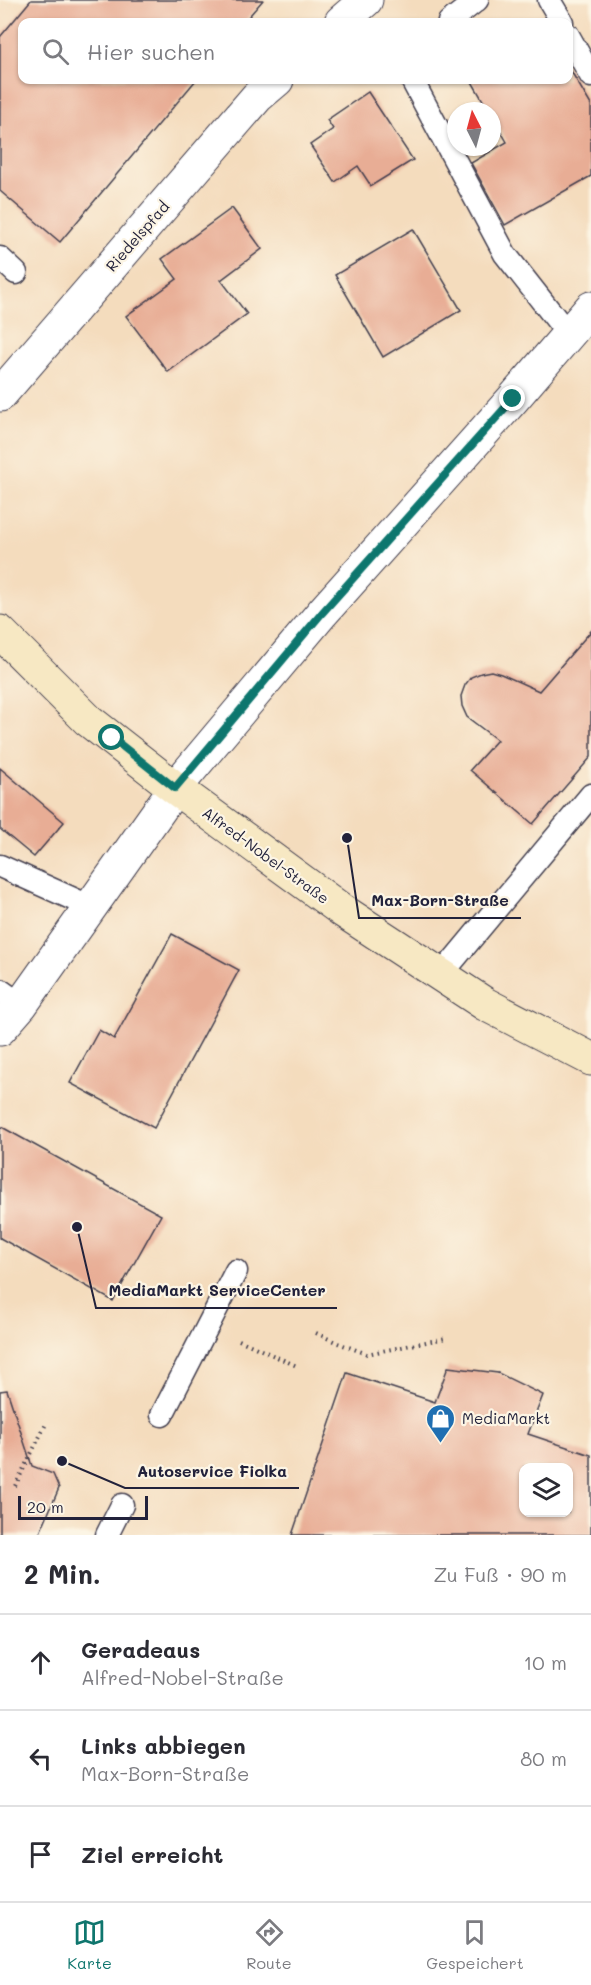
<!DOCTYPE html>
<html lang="de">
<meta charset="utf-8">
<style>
body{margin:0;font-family:Mali,sans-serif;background:#f2f2f3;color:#2b2b33}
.controls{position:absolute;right:18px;bottom:18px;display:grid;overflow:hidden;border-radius:12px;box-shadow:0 2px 4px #0004}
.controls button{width:54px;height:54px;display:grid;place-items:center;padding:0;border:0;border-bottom:2px solid #e1e1e2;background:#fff;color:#2b2b33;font:30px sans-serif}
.compass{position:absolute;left:447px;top:102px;width:54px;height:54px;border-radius:50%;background:#fff;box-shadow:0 2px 4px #0004;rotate:354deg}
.scale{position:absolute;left:18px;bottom:15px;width:130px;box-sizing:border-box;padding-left:6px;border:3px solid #22223b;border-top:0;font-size:16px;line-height:21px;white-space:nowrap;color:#22223b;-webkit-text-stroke:4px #fcf5e5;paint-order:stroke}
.stop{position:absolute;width:18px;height:18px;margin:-14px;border:4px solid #0f766e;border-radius:50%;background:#fff}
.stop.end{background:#0f766e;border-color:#fff;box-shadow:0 2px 6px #0008}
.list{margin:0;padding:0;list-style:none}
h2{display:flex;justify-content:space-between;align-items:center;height:78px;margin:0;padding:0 24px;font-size:26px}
h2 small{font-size:20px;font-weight:400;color:#7c7c81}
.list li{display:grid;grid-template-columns:39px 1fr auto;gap:18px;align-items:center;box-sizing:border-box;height:96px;padding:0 24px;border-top:2px solid #e1e1e2}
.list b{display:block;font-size:22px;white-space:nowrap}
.list p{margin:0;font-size:20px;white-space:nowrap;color:#7c7c81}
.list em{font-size:20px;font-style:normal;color:#7c7c81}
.icon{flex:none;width:33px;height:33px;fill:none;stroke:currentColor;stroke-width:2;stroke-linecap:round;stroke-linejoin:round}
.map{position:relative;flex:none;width:591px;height:1535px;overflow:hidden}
.search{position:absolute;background:#fff;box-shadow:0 2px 4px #0004;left:18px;right:18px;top:18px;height:66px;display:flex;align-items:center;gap:15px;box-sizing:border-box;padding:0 21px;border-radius:12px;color:#7c7c81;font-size:22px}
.sheet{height:366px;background:#fff}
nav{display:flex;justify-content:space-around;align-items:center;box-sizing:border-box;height:84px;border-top:2px solid #e1e1e2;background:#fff;font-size:16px;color:#7c7c81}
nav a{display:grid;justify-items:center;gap:3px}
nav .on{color:#0f766e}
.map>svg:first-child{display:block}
</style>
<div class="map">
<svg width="591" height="1535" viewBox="0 0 591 1535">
<rect width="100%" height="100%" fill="#fcf5e5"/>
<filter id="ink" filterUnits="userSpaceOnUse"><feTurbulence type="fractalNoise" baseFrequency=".0167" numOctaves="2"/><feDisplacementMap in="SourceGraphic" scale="12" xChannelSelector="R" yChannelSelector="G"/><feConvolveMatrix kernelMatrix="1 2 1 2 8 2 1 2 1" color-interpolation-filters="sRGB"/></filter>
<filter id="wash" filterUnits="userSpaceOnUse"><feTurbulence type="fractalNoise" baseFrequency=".008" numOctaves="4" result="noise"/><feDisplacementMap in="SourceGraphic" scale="24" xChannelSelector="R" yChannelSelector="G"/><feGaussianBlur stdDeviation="1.35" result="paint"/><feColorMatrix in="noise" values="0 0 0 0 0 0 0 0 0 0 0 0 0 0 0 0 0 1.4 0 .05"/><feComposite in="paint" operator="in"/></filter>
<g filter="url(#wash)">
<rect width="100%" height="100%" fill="#f4dcbd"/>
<g id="blocks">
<!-- building -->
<path fill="#e8ad95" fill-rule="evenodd" d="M31 0H263L244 22H22V80H196L60 242 0 191V37Z
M568 66 591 105V176L505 225 471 163 507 142 492 116V111H489L471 80H568Z
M368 92 413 160 371 186 358 166 335 182 310 145 333 129 327 120Z
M232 208 262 249 221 280 247 314 168 372 126 316 177 279 162 259Z
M413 229 461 310 383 357 335 275Z
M591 631V757L533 824 470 770 497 740 467 717 462 706 461 696 465 685 471 677 481 673 491 671 501 674 539 691Z
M0 768 64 822 34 857 0 829Z
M172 934 239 970 154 1128 70 1083 99 1030 114 1039Z
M0 1126 161 1215 113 1301 0 1238Z
M448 1367 498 1373 543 1395 528 1434 591 1455V1535H292L347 1373 435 1402ZM524 1467H568V1512H524Z
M7 1390 32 1466 53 1474 59 1488 39 1535H0V1391Z"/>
</g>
</g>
<g filter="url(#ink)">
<use href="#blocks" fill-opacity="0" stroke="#423e4e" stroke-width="1.5"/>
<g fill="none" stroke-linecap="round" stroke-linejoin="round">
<defs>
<path id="lane" d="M549 0 562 22
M449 22 477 0
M568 35 591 76
M412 80 505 254 568 334
M0 258 16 273
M0 866 91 907
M441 975 591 795
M0 990 21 1005
M162 1415 236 1271
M107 1535 122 1505"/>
<path id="street" d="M341 22 366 0
M0 395 257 97 277 80
M0 1029 21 1005 175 788 322 613 513 399 591 308"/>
<path id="secondary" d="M0 632 88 720 175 788 343 911 485 1004 591 1059"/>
</defs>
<!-- lane casing -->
<use href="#lane" stroke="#423e4e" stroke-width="25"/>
<!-- street casing -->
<use href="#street" stroke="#423e4e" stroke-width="35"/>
<!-- secondary casing -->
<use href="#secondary" stroke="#423e4e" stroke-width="35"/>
<!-- path -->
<path stroke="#423e4e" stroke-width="4" stroke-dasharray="1.5 4.5" stroke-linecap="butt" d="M316 1333 338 1343 367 1354 446 1338
M239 1340 299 1367
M15 1486 46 1424"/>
<!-- lane -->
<use href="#lane" stroke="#fff" stroke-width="22"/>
<!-- street -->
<use href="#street" stroke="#fff" stroke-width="33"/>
<!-- secondary -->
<use href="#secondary" stroke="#f7e8c3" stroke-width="33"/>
</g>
</g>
<g fill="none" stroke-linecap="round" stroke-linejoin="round" filter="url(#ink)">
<!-- route -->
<path stroke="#0f766e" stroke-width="8" d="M112 738 175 788 322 613 513 399"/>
</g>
<!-- icons -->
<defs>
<symbol id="shop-pin" viewBox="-11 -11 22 30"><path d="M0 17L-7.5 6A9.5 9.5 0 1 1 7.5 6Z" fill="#1f6fb2" stroke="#fcf5e5"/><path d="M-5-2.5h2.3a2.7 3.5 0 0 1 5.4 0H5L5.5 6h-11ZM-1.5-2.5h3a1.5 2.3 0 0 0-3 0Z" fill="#fff"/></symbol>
</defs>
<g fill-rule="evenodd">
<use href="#shop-pin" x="424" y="1402" width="33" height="45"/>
</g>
<g text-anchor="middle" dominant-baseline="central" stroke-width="4.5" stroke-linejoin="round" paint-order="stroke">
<!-- street labels -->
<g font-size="15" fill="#22223b" stroke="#fcf5e5">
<text transform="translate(137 236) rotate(-49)">Riedelspfad</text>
<text transform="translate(266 855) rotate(36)">Alfred-Nobel-Straße</text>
</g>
<!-- poi labels -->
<g font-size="15" fill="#22223b" stroke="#fcf5e5" text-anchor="start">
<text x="462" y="1418">MediaMarkt</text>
</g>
</g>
<!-- callouts -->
<path fill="none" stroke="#22223b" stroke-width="2" d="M347 838L359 918H521M77 1227L96 1308H337M62 1461L125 1488H299"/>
<g fill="#22223b" stroke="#fcf5e5" stroke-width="2">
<circle cx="347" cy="838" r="6"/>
<circle cx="77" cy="1227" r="6"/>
<circle cx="62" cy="1461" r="6"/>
</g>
<g font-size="16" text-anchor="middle" font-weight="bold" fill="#22223b" stroke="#fcf5e5" stroke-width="4.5" stroke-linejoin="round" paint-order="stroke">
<text x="440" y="906">Max-Born-Straße</text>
<text x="217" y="1296">MediaMarkt ServiceCenter</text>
<text x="212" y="1477">Autoservice Fiolka</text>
</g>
</svg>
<div class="controls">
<button><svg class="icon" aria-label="layers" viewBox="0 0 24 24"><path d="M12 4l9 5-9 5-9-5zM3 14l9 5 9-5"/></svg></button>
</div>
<svg class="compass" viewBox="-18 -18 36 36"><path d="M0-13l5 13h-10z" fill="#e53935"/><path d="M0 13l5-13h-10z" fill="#7c7c81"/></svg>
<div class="scale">20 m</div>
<div class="stop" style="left:112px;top:738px"></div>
<div class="stop end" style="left:513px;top:399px"></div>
<div class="search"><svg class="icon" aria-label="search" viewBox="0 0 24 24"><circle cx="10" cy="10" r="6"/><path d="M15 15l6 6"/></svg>Hier suchen</div>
</div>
<section class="sheet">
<h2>2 Min.<small>Zu Fuß · 90 m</small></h2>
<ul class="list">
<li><svg class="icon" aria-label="ahead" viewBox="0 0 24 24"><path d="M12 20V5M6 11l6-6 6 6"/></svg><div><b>Geradeaus</b><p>Alfred-Nobel-Straße</p></div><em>10 m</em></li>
<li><svg class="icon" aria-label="left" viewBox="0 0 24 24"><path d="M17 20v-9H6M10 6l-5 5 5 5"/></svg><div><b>Links abbiegen</b><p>Max-Born-Straße</p></div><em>80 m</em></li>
<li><svg class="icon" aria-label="arrive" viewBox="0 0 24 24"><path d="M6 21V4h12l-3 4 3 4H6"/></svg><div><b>Ziel erreicht</b></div></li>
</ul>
</section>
<nav>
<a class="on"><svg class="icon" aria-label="map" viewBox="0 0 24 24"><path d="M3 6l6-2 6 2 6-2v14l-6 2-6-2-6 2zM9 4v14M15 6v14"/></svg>Karte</a>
<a><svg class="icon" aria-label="directions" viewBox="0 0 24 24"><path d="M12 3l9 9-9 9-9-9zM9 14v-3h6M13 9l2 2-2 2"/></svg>Route</a>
<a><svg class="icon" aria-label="saved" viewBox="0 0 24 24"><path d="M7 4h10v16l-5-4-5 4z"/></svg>Gespeichert</a>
</nav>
